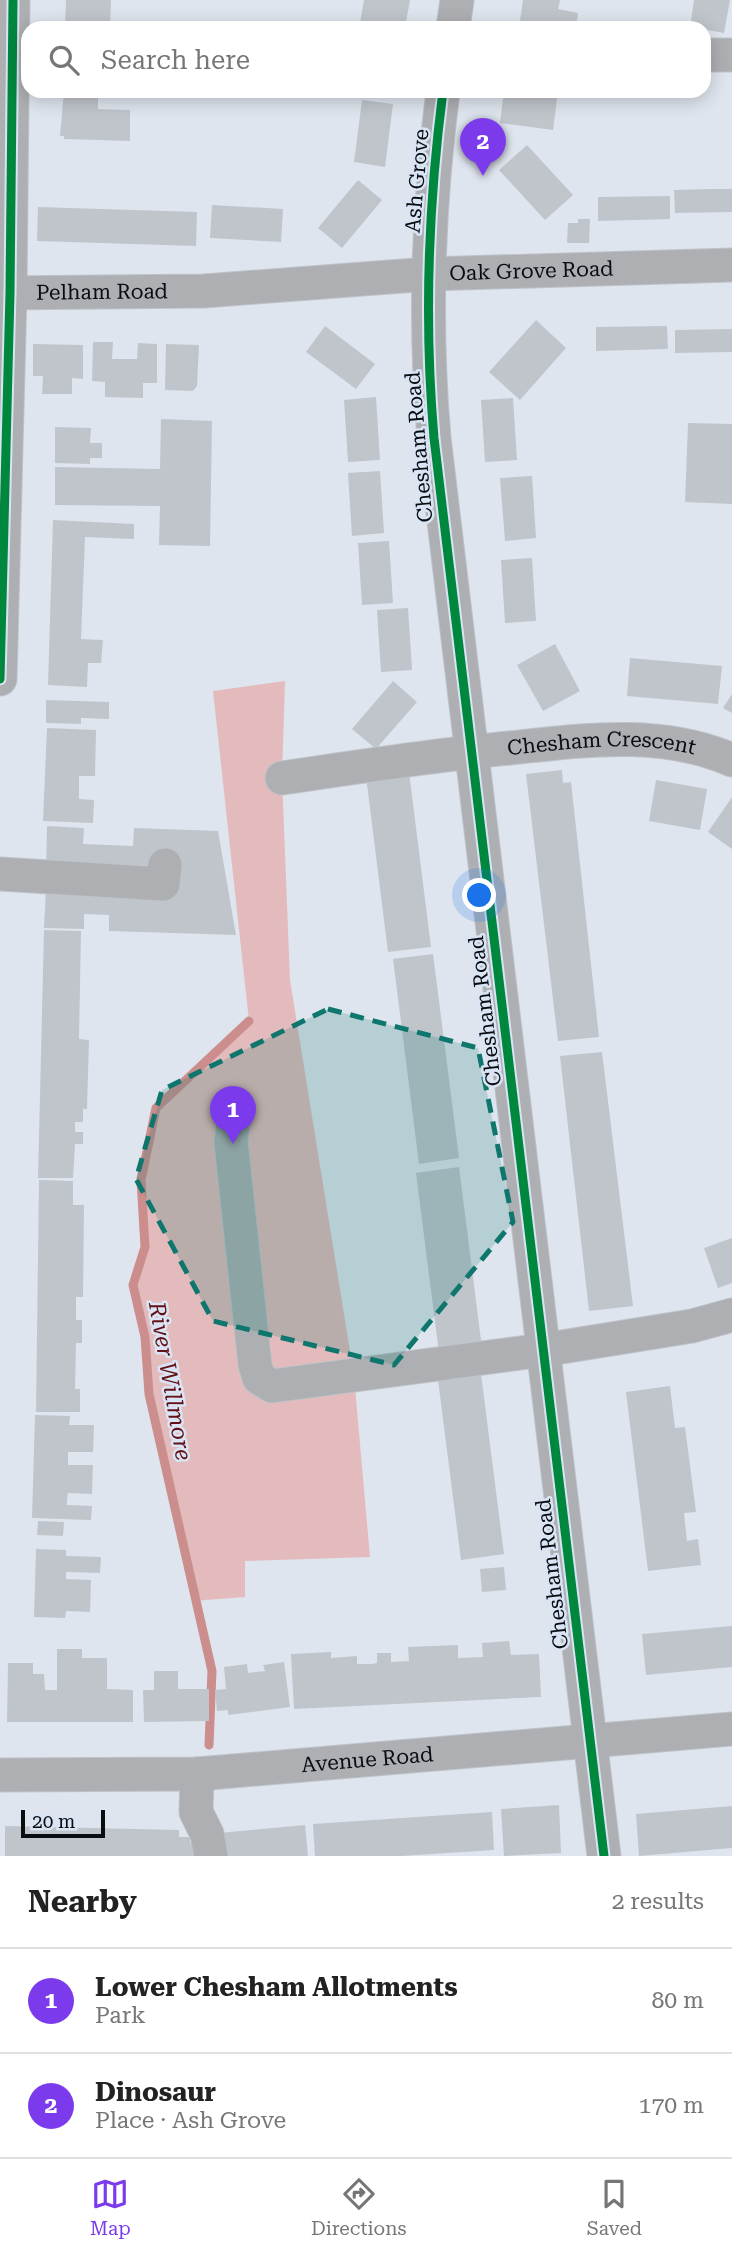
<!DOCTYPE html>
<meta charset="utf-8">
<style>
body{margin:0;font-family:"Roboto Serif",serif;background:#f6f6f6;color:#222}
.scale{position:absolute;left:21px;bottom:18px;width:84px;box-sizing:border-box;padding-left:7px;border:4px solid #090d12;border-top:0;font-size:19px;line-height:24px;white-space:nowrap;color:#090d12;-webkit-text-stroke:5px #d9e4f4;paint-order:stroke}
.you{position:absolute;left:480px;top:896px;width:24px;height:24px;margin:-18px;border:5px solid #fff;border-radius:50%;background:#1a73e8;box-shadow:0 0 0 10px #1a73e833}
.badge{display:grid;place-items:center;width:46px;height:46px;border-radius:50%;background:#7c3aed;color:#fff;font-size:23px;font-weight:700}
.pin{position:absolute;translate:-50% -58px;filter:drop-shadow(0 2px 4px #0008)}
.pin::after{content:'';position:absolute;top:37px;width:24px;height:21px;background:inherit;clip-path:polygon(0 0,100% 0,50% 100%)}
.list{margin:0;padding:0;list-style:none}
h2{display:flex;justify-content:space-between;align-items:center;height:91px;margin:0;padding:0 28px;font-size:30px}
h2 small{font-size:23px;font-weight:400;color:#767676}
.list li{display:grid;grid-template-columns:46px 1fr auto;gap:21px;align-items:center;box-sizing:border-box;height:105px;padding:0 28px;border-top:2px solid #e0e0e0}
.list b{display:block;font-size:26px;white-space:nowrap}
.list p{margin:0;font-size:23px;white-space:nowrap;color:#767676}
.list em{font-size:23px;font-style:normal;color:#767676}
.icon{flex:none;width:38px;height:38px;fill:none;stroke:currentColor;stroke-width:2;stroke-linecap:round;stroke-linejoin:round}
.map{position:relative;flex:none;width:732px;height:1856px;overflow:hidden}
.search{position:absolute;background:#fff;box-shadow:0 4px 18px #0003;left:21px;right:21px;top:21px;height:77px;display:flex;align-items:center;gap:18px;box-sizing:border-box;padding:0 24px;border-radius:21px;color:#767676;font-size:26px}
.sheet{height:301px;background:#fff}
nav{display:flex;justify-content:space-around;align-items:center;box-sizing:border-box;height:98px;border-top:2px solid #e0e0e0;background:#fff;font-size:19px;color:#767676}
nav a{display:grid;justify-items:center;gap:4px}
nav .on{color:#7c3aed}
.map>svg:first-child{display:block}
</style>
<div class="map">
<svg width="732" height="1856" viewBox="0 0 732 1856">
<rect width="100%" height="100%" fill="#dfe5ee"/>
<!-- green -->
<path fill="#e4bbbc" d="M285 681 282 778 290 980 354 1376 370 1557 245 1561V1597L193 1601 149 1394 145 1337 133 1285 145 1247 141 1180 156 1108 249 1021 213 691Z"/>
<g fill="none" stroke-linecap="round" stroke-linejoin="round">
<!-- stream -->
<path stroke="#cb8e8d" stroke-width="9" d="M209 1745 212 1671 149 1394 145 1337 133 1285 145 1247 141 1180 156 1108 249 1021"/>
</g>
<!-- building -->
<path fill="#c0c5cc" d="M66 0H111L110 28H65Z
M364 0H410L405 28H359Z
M523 0H560L558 9 578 13 576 28 520 21Z
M694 0H730L724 33 690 27Z
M64 91 98 92V109L130 110V141L64 139V136H60Z
M504 91H558L553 130 500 123Z
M362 100 393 104 385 167 354 162Z
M527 145 573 195 545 220 499 170Z
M358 180 382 200 342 248 318 228Z
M710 189H732V212L675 213 674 190Z
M670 196V219L598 221V197Z
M212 205 283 209 281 242 210 238Z
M38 207 197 212 196 246 37 241Z
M578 219H590L589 243H567L568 223H578Z
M536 320 566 348 520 400 489 372Z
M325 326 375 364 356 389 306 352Z
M667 326 668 349 596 351V327Z
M732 329V352L675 353V330Z
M93 342H113L112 359H137L138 343 157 344V383H143V398L105 397V382L92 381Z
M33 344 83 345V379L72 378V394H42L43 376H33Z
M166 344 199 345 197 386 193 391 165 390Z
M376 397 380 460 348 462 344 400Z
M513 398 517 460 485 462 481 400Z
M161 419 212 421 210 546 159 545 160 506 55 505V467L160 469Z
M688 423 732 424V504L685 502Z
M55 427 91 428 90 443H102V458H90V464L55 463Z
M380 471 384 533 352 536 348 473Z
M532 476 536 538 505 541 500 478Z
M53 520 134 524V539L85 537 81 639 103 640 101 663H88L87 687 48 685Z
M389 541 393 603 362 605 358 543Z
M532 558 536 621 505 623 501 560Z
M408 608 412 670 381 672 377 610Z
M555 644 580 691 543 711 517 665Z
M630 658 722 666 718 704 627 696Z
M393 681 417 702 376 749 352 729Z
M732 694V713L723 708Z
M46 700 109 702V719L81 718V724L46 723Z
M47 728 96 730 95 776H79V799L94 800 93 823 43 821Z
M562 770 563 783 571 782 599 1037 558 1041 526 774Z
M409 772 431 947 388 952 366 776Z
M656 780 707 789 700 830 649 821Z
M732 797V849L708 832Z
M47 826 84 828 83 844 133 846 134 828 218 831 236 935 109 931V915L84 914V929L44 928 46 889 177 893 178 855 156 854V866L132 865 131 874 46 871Z
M44 930 81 931 79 1039 89 1040 87 1109H83V1122H75V1132H83V1144H75L73 1178H38Z
M433 954 459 1158 419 1164 393 959Z
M602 1052 633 1306 589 1311 560 1056Z
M459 1167 482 1348 439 1353 416 1173Z
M39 1180 73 1181V1205H84L83 1297H76V1320H82V1343H76L75 1389H80V1412H36Z
M732 1238V1283L718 1288 704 1248Z
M481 1374 504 1554 461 1560 438 1380Z
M670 1386 675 1428 685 1427 696 1512 684 1513 687 1541 698 1539 701 1565 648 1571 626 1392Z
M35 1415 70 1416 69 1425H94L93 1452H68V1465H93L92 1494 68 1493 67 1499V1505L92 1506 91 1520 32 1518Z
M38 1521 64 1522 63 1536 37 1535Z
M36 1549 66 1550V1556L101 1557 100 1573 66 1572V1579L91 1580 90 1612 66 1611 65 1618 34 1617Z
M504 1567 506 1590 482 1592 480 1569Z
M732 1626V1667L646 1675 642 1634Z
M509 1641 511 1655 539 1654 541 1697 294 1709 291 1654 331 1652V1658L357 1656V1664H372L377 1663V1653H391V1662L409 1661 408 1647 458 1645V1658L483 1657 482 1643Z
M57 1649H82V1658H107V1689L133 1690V1722H7L8 1663H33V1674H44L45 1690H57Z
M284 1662 290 1707 228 1715V1710L217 1711 215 1690 226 1689 224 1667 247 1664 248 1673 265 1671 263 1665Z
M154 1671H178V1689H209V1721L144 1722 143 1690H154Z
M559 1805 561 1853 504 1856 501 1809Z
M732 1806V1848L639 1856 636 1814Z
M492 1812 494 1850 401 1856H315L313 1824Z
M305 1825 308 1856H224L220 1833Z
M5 1826 179 1830V1837H190V1843L201 1844V1856H5Z"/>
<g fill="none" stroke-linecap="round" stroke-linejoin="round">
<defs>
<g id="minor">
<path d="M453 28 457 0"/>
<path d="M704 55H732"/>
<path d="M443 91C428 206 424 322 434 438L604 1856"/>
<path id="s1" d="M0 293 204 291 429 274 732 265"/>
<path d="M0 679 10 293 13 0"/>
<path id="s2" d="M282 778C358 767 434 755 510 748 585 740 661 729 732 760"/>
<path d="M0 874 163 884 165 865"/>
<path d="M235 1107 231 1142 255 1365 259 1378 272 1386 543 1350 692 1326 732 1315"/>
<path d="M197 1774 196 1812 207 1834 211 1856"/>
<path id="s3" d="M0 1775 197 1774 732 1729"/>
</g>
</defs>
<!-- minor casing -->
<use href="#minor" stroke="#bec3c9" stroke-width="35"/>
<!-- minor -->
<use href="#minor" stroke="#adafb2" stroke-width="33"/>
<defs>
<path id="cycleway" d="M443 91C428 206 424 322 434 438L604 1856
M0 679 10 293 13 0"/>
</defs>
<!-- cycleway casing -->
<use href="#cycleway" stroke="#d9e4f4" stroke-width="13"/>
<!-- cycleway -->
<use href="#cycleway" stroke="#00873e" stroke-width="9"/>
</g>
<!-- marked area -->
<path fill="#0f766e" fill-opacity="0.2" stroke="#0f766e" stroke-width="5" stroke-dasharray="14 9" stroke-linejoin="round" d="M328 1009 478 1048 513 1222 394 1365 213 1321 136 1179 162 1090Z"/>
<g text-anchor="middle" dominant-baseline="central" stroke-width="5" stroke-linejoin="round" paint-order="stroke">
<!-- street labels -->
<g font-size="21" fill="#090d12" stroke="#d9e4f4">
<text transform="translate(417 181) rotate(-85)">Ash Grove</text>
<text stroke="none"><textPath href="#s1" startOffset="532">Oak Grove Road</textPath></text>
<text stroke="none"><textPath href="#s1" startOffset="102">Pelham Road</textPath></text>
<text transform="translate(419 447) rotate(-95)">Chesham Road</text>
<text stroke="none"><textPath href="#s2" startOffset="322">Chesham Crescent</textPath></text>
<text transform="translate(485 1011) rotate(-97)">Chesham Road</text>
<text transform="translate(552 1574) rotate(-97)">Chesham Road</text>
<text stroke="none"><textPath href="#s3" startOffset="368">Avenue Road</textPath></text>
</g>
<!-- water labels -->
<g font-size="23" font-style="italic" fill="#630f14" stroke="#d9e4f4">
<text transform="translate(170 1381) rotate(80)">River Willmore</text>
</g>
</g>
</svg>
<div class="scale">20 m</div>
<div class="you"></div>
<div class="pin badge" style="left:233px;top:1144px">1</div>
<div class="pin badge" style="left:483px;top:176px">2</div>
<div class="search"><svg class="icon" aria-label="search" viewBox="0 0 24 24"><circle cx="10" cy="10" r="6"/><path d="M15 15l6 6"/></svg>Search here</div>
</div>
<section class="sheet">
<h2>Nearby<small>2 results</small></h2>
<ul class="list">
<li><span class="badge">1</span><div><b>Lower Chesham Allotments</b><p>Park</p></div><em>80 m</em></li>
<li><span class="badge">2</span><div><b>Dinosaur</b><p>Place · Ash Grove</p></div><em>170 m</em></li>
</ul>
</section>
<nav>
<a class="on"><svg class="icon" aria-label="map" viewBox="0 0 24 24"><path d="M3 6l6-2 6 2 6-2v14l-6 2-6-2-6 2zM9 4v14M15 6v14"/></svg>Map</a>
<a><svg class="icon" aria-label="directions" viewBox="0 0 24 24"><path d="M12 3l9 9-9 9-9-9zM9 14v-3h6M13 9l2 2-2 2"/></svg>Directions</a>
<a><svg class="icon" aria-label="saved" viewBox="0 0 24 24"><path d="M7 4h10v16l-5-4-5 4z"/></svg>Saved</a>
</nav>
